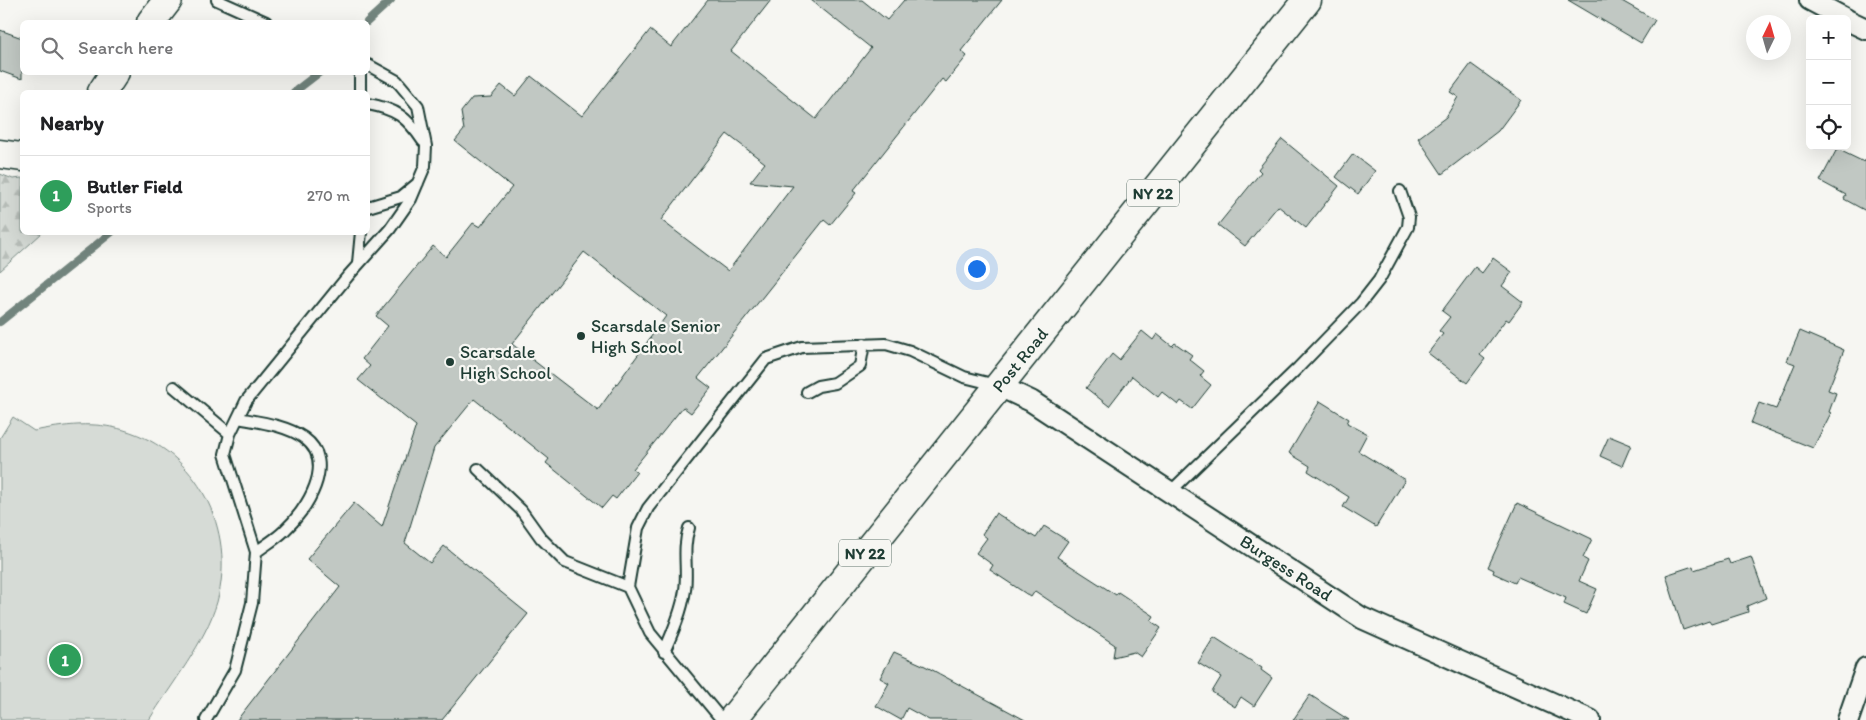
<!DOCTYPE html>
<meta charset="utf-8">
<style>
body{margin:0;font-family:Itim,sans-serif;background:#f6f6f6;color:#202124}
.controls{position:absolute;right:15px;top:15px;display:grid;overflow:hidden;border-radius:8px;box-shadow:0 5px 20px #0002}
.controls button{width:45px;height:45px;display:grid;place-items:center;padding:0;border:0;border-bottom:1px solid #e0e0e0;background:#fff;color:#202124;font:25px sans-serif}
.compass{position:absolute;left:1746px;top:15px;width:45px;height:45px;border-radius:50%;background:#fff;box-shadow:0 5px 20px #0002;rotate:5deg}
.you{position:absolute;left:976px;top:268px;width:18px;height:18px;margin:-12px;border:4px solid #fff;border-radius:50%;background:#1a73e8;box-shadow:0 0 0 8px #1a73e833}
.badge{display:grid;place-items:center;width:32px;height:32px;border-radius:50%;background:#7c3aed;color:#fff;font-size:16px;font-weight:700}
.pin{position:absolute;translate:-50% -50%;border:2px solid #fff;box-shadow:0 1px 5px #0006}
.list{margin:0;padding:0;list-style:none}
h2{display:flex;justify-content:space-between;align-items:center;height:65px;margin:0;padding:0 20px;font-size:21px}
h2 small{font-size:16px;font-weight:400;color:#757577}
.list li{display:grid;grid-template-columns:32px 1fr auto;gap:15px;align-items:center;box-sizing:border-box;height:80px;padding:0 20px;border-top:1px solid #e0e0e0}
.list b{display:block;font-size:19px;white-space:nowrap}
.list p{margin:0;font-size:16px;white-space:nowrap;color:#757577}
.list em{font-size:16px;font-style:normal;color:#757577}
.icon{flex:none;width:28px;height:28px;fill:none;stroke:currentColor;stroke-width:2;stroke-linecap:round;stroke-linejoin:round}
.map{position:relative;flex:none;width:1866px;height:720px;overflow:hidden}
.search{position:absolute;background:#fff;box-shadow:0 5px 20px #0002;left:20px;top:20px;width:350px;height:55px;display:flex;align-items:center;gap:12px;box-sizing:border-box;padding:0 18px;border-radius:8px;color:#757577;font-size:19px}
.panel{position:absolute;background:#fff;box-shadow:0 5px 20px #0002;left:20px;top:90px;width:350px;height:145px;border-radius:8px}
.map>svg:first-child{display:block}
</style>
<div class="map">
<svg width="1866" height="720" viewBox="0 0 1866 720">
<defs>
<pattern id="forest-firs" width="22" height="20" patternUnits="userSpaceOnUse" patternTransform="scale(1.25)"><rect width="22" height="20" fill="#d6dbd6"/><path d="M5 1l3.5 6h-7zM16 11l3.5 6h-7z" fill="#b7bdb8"/></pattern>
</defs>
<rect width="100%" height="100%" fill="#f6f6f2"/>
<filter id="ink" filterUnits="userSpaceOnUse"><feTurbulence type="fractalNoise" baseFrequency=".02" numOctaves="2"/><feDisplacementMap in="SourceGraphic" scale="10" xChannelSelector="R" yChannelSelector="G"/><feConvolveMatrix kernelMatrix="1 2 1 2 8 2 1 2 1" color-interpolation-filters="sRGB"/></filter>
<g filter="url(#ink)">
<!-- green -->
<path fill="#d6dbd6" stroke="#7a8c85" d="M13 417 34 431C64 425 94 421 124 430 197 451 237 530 217 602 206 641 171 685 149 720H0V438Z"/>
<!-- forest -->
<path fill="url(#forest-firs)" stroke="#7a8c85" d="M0 174 13 179 22 178V232L42 233 0 271Z"/>
<g fill="none" stroke-linecap="round" stroke-linejoin="round">
<!-- stream -->
<path stroke="#72847d" stroke-width="8" d="M367 22 391 0
M294 92 320 72
M0 322 112 232"/>
</g>
<!-- building -->
<path fill="#c1c8c3" stroke="#1f3d34" fill-rule="evenodd" d="M708 0H771L731 51 816 119 871 48 811 0H862L887 20 904 0H1002L961 51 967 56 946 82 942 79 853 191 856 193 830 225 824 220 698 378 711 388 691 413 683 407 633 469 637 472 616 499 612 496 602 508 546 463 549 459 474 399 434 448 405 543 430 563 444 546 528 614 442 720H237L340 587 307 559 354 503 382 527 416 426 358 380 370 366 362 359 388 326 376 316 433 246 446 257 473 223 480 227 512 187 455 141 464 130 461 112 472 98 491 97 501 85 515 96 531 76 582 116 650 30 671 47ZM727 134 765 163 750 182 793 186 728 271 661 220ZM584 252 666 316 598 410 512 344Z
M1568 0H1620L1655 20 1641 43Z
M0 30 22 38V79L0 71Z
M1471 64 1521 100 1498 131 1442 174 1418 138 1446 117 1458 97 1450 92Z
M1282 139 1339 186 1306 228 1278 206 1245 246 1218 225 1261 172 1258 169Z
M1837 149 1864 162 1866 159V211L1844 199 1846 195 1820 181Z
M1353 154 1375 171 1358 194 1336 177Z
M1493 258 1512 272 1502 286 1523 302 1509 321 1506 319 1480 355 1485 359 1467 383 1428 353 1443 334 1439 331 1450 317 1442 311 1475 267 1482 273Z
M1142 331 1153 340 1157 334 1172 346 1175 343 1192 355 1189 359 1204 371 1200 376 1211 385 1192 409 1181 401 1178 405 1162 392 1158 397 1132 376 1109 406 1086 388 1112 354 1119 360Z
M1800 331 1844 350 1828 390 1836 393 1829 412 1831 413 1813 448 1751 423 1759 403 1776 409 1795 364 1787 361Z
M1320 401 1349 419 1347 423 1367 434 1358 451 1405 480 1376 527 1343 507 1349 497 1308 471 1310 466 1289 453Z
M1609 436 1631 445 1622 466 1600 456Z
M1517 503 1592 539 1583 558 1588 561 1579 581 1597 589 1586 614 1564 604 1566 598 1518 577 1515 583 1493 573 1494 570 1488 567Z
M996 513 1036 538 1044 526 1068 541 1057 557 1116 595 1118 592 1154 616 1151 621 1161 628 1141 657 1134 652 1113 657 1115 645 1035 591 1031 597 990 570 993 565 976 553 987 538 982 534Z
M1751 557 1766 598 1747 606 1748 612 1711 624 1709 621 1683 630 1666 575 1693 566 1694 570 1728 559 1730 564Z
M1214 637 1262 668 1261 670 1272 678 1254 706 1241 697 1235 707 1212 692 1221 677 1198 663Z
M894 652 925 666 1025 720H929L907 708 901 720 876 706 889 683 880 678Z
M1310 695 1349 720H1293Z"/>
<g fill="none" stroke-linecap="round" stroke-linejoin="round">
<defs>
<path id="lane" d="M217 0 266 22
M360 92V72
M368 104C396 109 407 117 423 141
M368 207 401 197 418 183
M358 263 361 232
M174 387 230 434
M807 392 818 386 835 383 860 366 864 344
M238 418C259 422 286 425 304 438 338 462 306 511 284 531 276 539 265 545 256 552
M478 469 521 510 541 538 565 562 628 587
M1170 492 1298 368 1361 303 1379 280 1408 227 1409 217 1400 191
M664 652C673 632 682 611 685 590 688 569 682 549 689 528
M206 720 235 670 252 603 256 552 225 454 230 434 246 401 348 276 390 229 411 199 425 166 426 146 418 106 397 81 368 65
M722 720 650 633 628 587 638 528 648 508 766 359 802 347 886 344 910 351 964 377 996 385"/>
<path id="street" d="M1810 0 1846 19
M1847 20 1866 29
M999 386 1031 401 1362 618 1590 720
M1848 720 1866 668"/>
<path id="secondary" d="M151 22 168 0
M102 92 115 72
M0 154 22 157"/>
<path id="primary" d="M732 720 1307 0"/>
</defs>
<!-- lane casing -->
<use href="#lane" stroke="#1f3d34" stroke-width="14"/>
<!-- street casing -->
<use href="#street" stroke="#1f3d34" stroke-width="24"/>
<!-- secondary casing -->
<use href="#secondary" stroke="#1f3d34" stroke-width="31"/>
<!-- primary casing -->
<use href="#primary" stroke="#1f3d34" stroke-width="31"/>
<!-- lane -->
<use href="#lane" stroke="#f6f6f2" stroke-width="10"/>
<!-- street -->
<use href="#street" stroke="#f6f6f2" stroke-width="20"/>
<!-- secondary -->
<use href="#secondary" stroke="#f6f6f2" stroke-width="28"/>
<!-- primary -->
<use href="#primary" stroke="#f6f6f2" stroke-width="28"/>
</g>
</g>
<!-- markers -->
<g fill="#1f3d34" stroke="#f6f6f2" stroke-width="2">
<circle cx="581" cy="336" r="5"/>
<circle cx="450" cy="362" r="5"/>
</g>
<g text-anchor="middle" dominant-baseline="central" stroke-width="4.5" stroke-linejoin="round" paint-order="stroke">
<!-- shield labels -->
<g fill="#f6f6f2" stroke="#60746d" stroke-width="1">
<rect x="1127" y="179.5" width="52" height="27" rx="4"/>
<rect x="839" y="539.5" width="52" height="27" rx="4"/>
</g>
<g font-size="16" font-weight="bold" fill="#1f3d34">
<text x="1153" y="193">NY 22</text>
<text x="865" y="553">NY 22</text>
</g>
<!-- poi labels -->
<g font-size="18" fill="#1f3d34" stroke="#f6f6f2" text-anchor="start">
<text x="591" y="326">Scarsdale Senior<tspan x="591" dy="21">High School</tspan></text>
<text x="460" y="352">Scarsdale<tspan x="460" dy="21">High School</tspan></text>
</g>
<!-- street labels -->
<g font-size="18" fill="#1f3d34" stroke="#f6f6f2">
<text transform="translate(1020 360) rotate(-51)">Post Road</text>
<text transform="translate(1286 568) rotate(33)">Burgess Road</text>
</g>
</g>
</svg>
<div class="controls">
<button>+</button>
<button>−</button>
<button><svg class="icon" aria-label="locate" viewBox="0 0 24 24"><circle cx="12" cy="12" r="6"/><path d="M12 2v4M12 18v4M2 12h4M18 12h4"/></svg></button>
</div>
<svg class="compass" viewBox="-18 -18 36 36"><path d="M0-13l5 13h-10z" fill="#e53935"/><path d="M0 13l5-13h-10z" fill="#757577"/></svg>
<div class="you"></div>
<div class="pin badge" style="left:65px;top:660px;background:#2e9e5b">1</div>
<div class="search"><svg class="icon" aria-label="search" viewBox="0 0 24 24"><circle cx="10" cy="10" r="6"/><path d="M15 15l6 6"/></svg>Search here</div>
<section class="panel">
<h2>Nearby<small></small></h2>
<ul class="list">
<li><span class="badge" style="background:#2e9e5b">1</span><div><b>Butler Field</b><p>Sports</p></div><em>270 m</em></li>
</ul>
</section>
</div>
